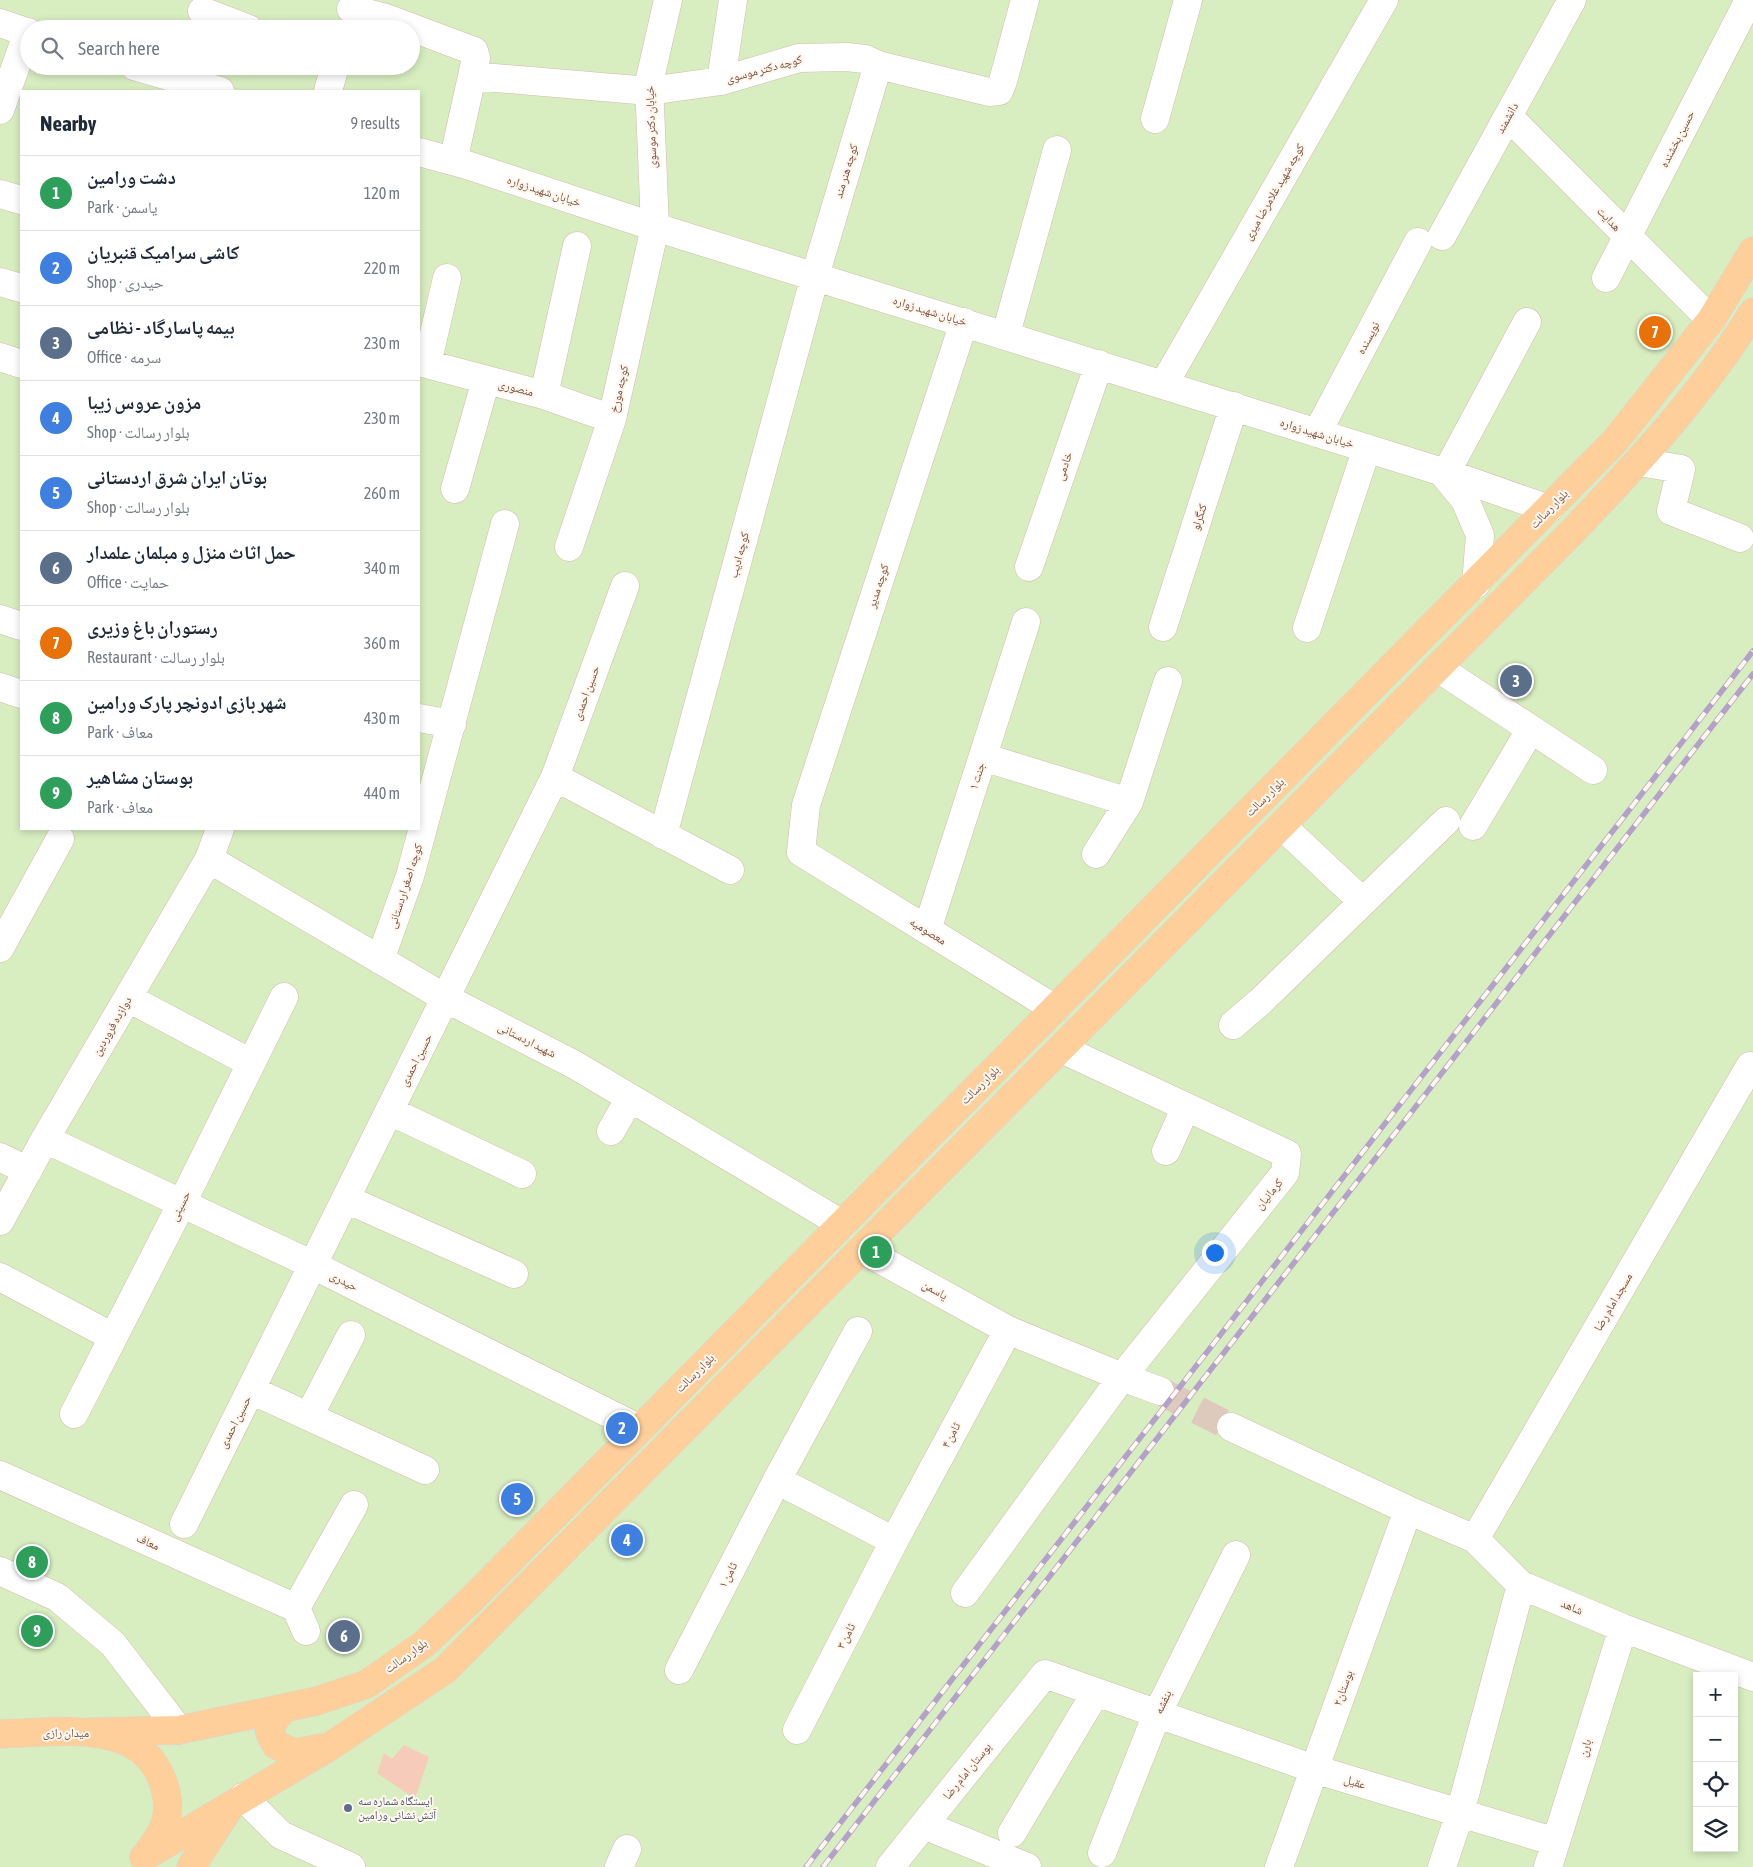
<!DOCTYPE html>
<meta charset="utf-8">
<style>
body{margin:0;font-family:"Asap Condensed","Noto Naskh Arabic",sans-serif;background:#f6f6f7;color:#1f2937}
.controls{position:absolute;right:15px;bottom:15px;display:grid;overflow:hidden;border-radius:0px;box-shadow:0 2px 8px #0003}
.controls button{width:45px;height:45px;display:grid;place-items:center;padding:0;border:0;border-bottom:1px solid #e0e1e3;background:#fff;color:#1f2937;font:25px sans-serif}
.you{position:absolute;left:1214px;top:1252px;width:18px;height:18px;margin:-12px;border:4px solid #fff;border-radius:50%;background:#1a73e8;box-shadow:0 0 0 8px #1a73e833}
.badge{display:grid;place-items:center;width:32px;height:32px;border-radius:50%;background:#7c3aed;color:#fff;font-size:16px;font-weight:700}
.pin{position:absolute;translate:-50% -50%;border:2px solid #fff;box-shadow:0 1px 5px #0006}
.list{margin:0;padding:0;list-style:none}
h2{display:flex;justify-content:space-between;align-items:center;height:65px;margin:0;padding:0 20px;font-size:21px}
h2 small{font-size:16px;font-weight:400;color:#747a83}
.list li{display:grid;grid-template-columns:32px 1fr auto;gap:15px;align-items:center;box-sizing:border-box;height:75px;padding:0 20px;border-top:1px solid #e0e1e3}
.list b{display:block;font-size:19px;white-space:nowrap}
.list p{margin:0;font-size:16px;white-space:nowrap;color:#747a83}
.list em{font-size:16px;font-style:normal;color:#747a83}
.icon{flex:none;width:28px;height:28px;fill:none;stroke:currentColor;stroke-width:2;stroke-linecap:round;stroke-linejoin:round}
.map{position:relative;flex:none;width:1753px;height:1867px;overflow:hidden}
.search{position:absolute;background:#fff;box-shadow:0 2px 8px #0003;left:20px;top:20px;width:400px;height:55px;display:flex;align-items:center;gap:12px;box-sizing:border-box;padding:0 18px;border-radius:28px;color:#747a83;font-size:19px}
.panel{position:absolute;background:#fff;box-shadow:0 2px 8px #0003;left:20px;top:90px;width:400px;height:740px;border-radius:0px}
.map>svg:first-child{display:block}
</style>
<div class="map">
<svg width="1753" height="1867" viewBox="0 0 1753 1867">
<rect width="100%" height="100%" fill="#fff2e4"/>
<!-- green -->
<path fill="#d8eec1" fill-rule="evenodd" d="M0 0H1753V1867H0ZM29 29H411V66H29ZM21 91H419V829H21ZM1697 1676H1734V1848H1697Z"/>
<!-- building -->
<path fill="#f7cbb9" d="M404 1745 429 1757 415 1799 377 1773 384 1753 392 1759Z"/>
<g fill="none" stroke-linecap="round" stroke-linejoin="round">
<!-- minor-tunnel -->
<path stroke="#decabc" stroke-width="28" stroke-dasharray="28 14" stroke-linecap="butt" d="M1160 1391 1231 1427"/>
<defs>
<path id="minor" d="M351 9 386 18 474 51 476 58 455 153
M202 11 249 29
M0 23 29 33
M134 66 220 91
M472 76 649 91 721 81 799 58 847 57 865 59 878 65 989 92 999 91 1003 81 1025 0
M721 81 733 0
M328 91 335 66
M0 110 28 32
M1508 116 1711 320
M1155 119 1188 0
M419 152 467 165 655 227 1446 473 1549 509
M0 194 21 200
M1442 236 1572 0
M1606 278 1749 0
M0 282 21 288
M964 322 806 805 801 852 1055 1009
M1006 334 1057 150
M0 357 21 364
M419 362 544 395 612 419
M427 364 447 278
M1164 384 1384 0
M544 395 577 246
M1317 433 1418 242
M1639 462 1681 469 1671 511 1740 538
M1441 471 1465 500 1480 535 1476 584
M1446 473 1527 322
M455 489 486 380
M569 547 612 419 655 227 649 83 668 0
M1029 567 1099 364
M0 619 21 626
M1163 627 1234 406
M1307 628 1367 448
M1438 668 1593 770
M0 687 21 694
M419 718 452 724
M983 757 1129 802
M555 777 730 870
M1282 826 1363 902
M1473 826 1531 729
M663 835 815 276 878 65
M1096 854 1129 802 1168 681
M209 859 447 999 575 1065 842 1224
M927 930 1026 622
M0 948 60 839
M380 960 410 876 505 524
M128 998 251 1063
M1233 1025 1261 1001 1446 821
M390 1111 522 1174
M611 1131 630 1098
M45 1139 313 1265 640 1429
M1166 1151 1186 1107
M0 1157 28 1171
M346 1199 514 1274
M0 1221 45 1139 209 859 220 829
M863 1250 1008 1330 1122 1377 1160 1391
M0 1277 113 1337
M251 1390 425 1470
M74 1414 182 1203 284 997
M309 1416 351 1335
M1231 1427 1408 1510 1475 1539 1521 1585 1623 1628 1753 1677
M0 1475 296 1608
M777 1480 894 1541
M184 1524 555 777 625 586
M1475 1539 1750 1066
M0 1571 57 1597 113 1644 179 1730
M965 1593 1122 1377 1285 1173 1287 1154 1062 1049
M306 1631 296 1608 354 1505
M679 1670 777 1480 858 1331
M797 1730 894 1541 1008 1330
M243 1797 281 1835 351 1867
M924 1825 1027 1867
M1012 1833 1096 1692
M1102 1853 1157 1714 1236 1555
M619 1867 627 1849
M890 1867 1045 1674 1314 1769 1556 1842
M1279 1867 1408 1510
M1442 1867 1460 1813 1521 1585
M1548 1867 1623 1628"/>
<path id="major" d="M285 1708 274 1720 269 1731 276 1745 296 1753 320 1748
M91 1732 179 1730 317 1701 367 1684 424 1644 472 1599 1615 441 1711 320 1753 251
M0 1734C56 1733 143 1716 164 1785 173 1813 165 1831 148 1852
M144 1857 329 1747 445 1670 1572 532C1638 463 1703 393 1753 312
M191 1867 228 1810"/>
</defs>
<!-- minor casing -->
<use href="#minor" stroke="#d4baab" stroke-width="29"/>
<!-- major casing -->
<use href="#major" stroke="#dcd3cf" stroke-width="29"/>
<!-- minor -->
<use href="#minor" stroke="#fff" stroke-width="28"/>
<!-- major -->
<use href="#major" stroke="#ffcf9b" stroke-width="28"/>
<defs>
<path id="rail" d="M806 1867 1753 651
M823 1867 1753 674"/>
</defs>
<!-- rail casing -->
<use href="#rail" stroke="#b3a1ca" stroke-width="5.5"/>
<!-- rail -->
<use href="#rail" stroke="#fff6ed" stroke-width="4" stroke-dasharray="11" stroke-linecap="butt"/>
</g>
<!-- markers -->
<circle fill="#5c6f8a" stroke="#fff6ed" stroke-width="2" cx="348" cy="1808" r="5"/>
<g text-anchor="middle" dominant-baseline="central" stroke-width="4" stroke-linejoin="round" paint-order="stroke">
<!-- street labels -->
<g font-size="12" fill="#7a5446" stroke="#fff6ed">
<text transform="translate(764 69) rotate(-15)">کوچه دکتر موسوی</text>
<text transform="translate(1507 118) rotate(-61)">دانشمند</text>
<text transform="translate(651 127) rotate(-92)">خیابان دکتر موسوی</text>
<text transform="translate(1677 139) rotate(-63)">حسین بخشنده</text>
<text transform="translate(846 171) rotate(-73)">کوچه هنر مند</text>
<text transform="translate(544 191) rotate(18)">خیابان شهید زواره</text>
<text transform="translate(1274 192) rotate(-60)">کوچه شهید غلامرضا میری</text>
<text transform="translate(1609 219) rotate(46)">هدایت</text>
<text transform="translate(930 311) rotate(17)">خیابان شهید زواره</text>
<text transform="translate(1368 338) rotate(-62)">نویسنده</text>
<text transform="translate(516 388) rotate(15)">منصوری</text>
<text transform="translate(619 389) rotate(-77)">کوچه مورخ</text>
<text transform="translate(1317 433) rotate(17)">خیابان شهید زواره</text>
<text transform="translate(1064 466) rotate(-71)">خادمی</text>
<text transform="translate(1549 509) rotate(-46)">بلوار رسالت</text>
<text transform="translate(1199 517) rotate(-72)">کنگرلو</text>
<text transform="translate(739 555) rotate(-75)">کوچه ادیب</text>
<text transform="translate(878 586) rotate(-72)">کوچه مدیر</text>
<text transform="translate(586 693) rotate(-70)">حسین احمدی</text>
<text transform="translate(977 776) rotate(-72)">جنت ۱</text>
<text transform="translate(1265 797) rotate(-45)">بلوار رسالت</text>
<text transform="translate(405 886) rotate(-72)">کوچه اصغر اردستانی</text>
<text transform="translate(928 931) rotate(32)">معصومیه</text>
<text transform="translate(112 1026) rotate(-60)">دوازده فروردین</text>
<text transform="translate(527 1040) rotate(27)">شهید اردستانی</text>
<text transform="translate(416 1060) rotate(-63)">حسین احمدی</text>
<text transform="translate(980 1085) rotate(-45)">بلوار رسالت</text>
<text transform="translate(1269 1194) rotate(-51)">کرمانیان</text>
<text transform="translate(180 1206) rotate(-63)">حسینی</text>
<text transform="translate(344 1281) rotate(27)">حیدری</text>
<text transform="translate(935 1290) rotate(29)">یاسمن</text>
<text transform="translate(1613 1302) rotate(-60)">مسجد امام رضا</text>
<text transform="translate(695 1373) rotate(-45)">بلوار رسالت</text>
<text transform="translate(235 1422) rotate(-63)">حسین احمدی</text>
<text transform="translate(951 1435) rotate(-62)">ثامن ۴</text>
<text transform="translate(148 1542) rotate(24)">معاف</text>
<text transform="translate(728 1575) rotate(-63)">ثامن ۱</text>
<text transform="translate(1572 1607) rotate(23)">شاهد</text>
<text transform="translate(846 1636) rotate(-63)">ثامن ۳</text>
<text transform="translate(406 1656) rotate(-36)">بلوار رسالت</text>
<text transform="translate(1343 1688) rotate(-70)">بوستان۲</text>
<text transform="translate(1163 1702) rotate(-64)">بنفشه</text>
<text x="66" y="1733">میدان رازی</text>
<text transform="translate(1585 1748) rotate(-73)">بارن</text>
<text transform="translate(967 1771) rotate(-51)">بوستان امام رضا</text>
<text transform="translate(1355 1782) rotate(17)">عقیل</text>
</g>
<!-- service labels -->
<g font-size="12" fill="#4e5e75" stroke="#fff6ed" text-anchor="start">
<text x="358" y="1801">ایستگاه شماره سه<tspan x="358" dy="14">آتش نشانی ورامین</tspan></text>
</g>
</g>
</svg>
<div class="controls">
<button>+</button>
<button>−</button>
<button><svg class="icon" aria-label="locate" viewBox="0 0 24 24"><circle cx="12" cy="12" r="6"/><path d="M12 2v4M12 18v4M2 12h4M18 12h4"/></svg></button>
<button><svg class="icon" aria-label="layers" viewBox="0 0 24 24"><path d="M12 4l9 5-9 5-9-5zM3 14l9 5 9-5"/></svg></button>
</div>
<div class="you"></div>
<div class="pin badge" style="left:876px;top:1252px;background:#2e9e5b">1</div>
<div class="pin badge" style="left:622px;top:1428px;background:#3f7fe0">2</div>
<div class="pin badge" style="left:1516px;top:681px;background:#5c6f8a">3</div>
<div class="pin badge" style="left:627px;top:1540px;background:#3f7fe0">4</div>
<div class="pin badge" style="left:517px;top:1499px;background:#3f7fe0">5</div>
<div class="pin badge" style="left:344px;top:1636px;background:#5c6f8a">6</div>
<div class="pin badge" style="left:1655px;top:332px;background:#e8710a">7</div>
<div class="pin badge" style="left:32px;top:1562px;background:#2e9e5b">8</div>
<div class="pin badge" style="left:37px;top:1631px;background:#2e9e5b">9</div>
<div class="search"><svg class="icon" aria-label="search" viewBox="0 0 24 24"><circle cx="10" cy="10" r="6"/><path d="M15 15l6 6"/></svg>Search here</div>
<section class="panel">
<h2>Nearby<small>9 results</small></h2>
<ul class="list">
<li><span class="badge" style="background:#2e9e5b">1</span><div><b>دشت ورامین</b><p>Park · یاسمن</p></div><em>120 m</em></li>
<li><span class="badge" style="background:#3f7fe0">2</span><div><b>کاشی سرامیک قنبریان</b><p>Shop · حیدری</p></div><em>220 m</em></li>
<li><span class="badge" style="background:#5c6f8a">3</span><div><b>بیمه پاسارگاد - نظامی</b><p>Office · سرمه</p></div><em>230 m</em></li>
<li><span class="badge" style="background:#3f7fe0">4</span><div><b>مزون عروس زیبا</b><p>Shop · بلوار رسالت</p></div><em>230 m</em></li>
<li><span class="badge" style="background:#3f7fe0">5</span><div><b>بوتان ایران شرق اردستانی</b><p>Shop · بلوار رسالت</p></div><em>260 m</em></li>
<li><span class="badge" style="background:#5c6f8a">6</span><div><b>حمل اثاث منزل و مبلمان علمدار</b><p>Office · حمایت</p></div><em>340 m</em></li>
<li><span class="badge" style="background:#e8710a">7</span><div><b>رستوران باغ وزیری</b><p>Restaurant · بلوار رسالت</p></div><em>360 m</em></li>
<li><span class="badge" style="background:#2e9e5b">8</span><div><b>شهر بازی ادونچر پارک ورامین</b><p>Park · معاف</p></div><em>430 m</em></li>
<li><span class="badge" style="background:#2e9e5b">9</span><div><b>بوستان مشاهیر</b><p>Park · معاف</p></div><em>440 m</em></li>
</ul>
</section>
</div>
